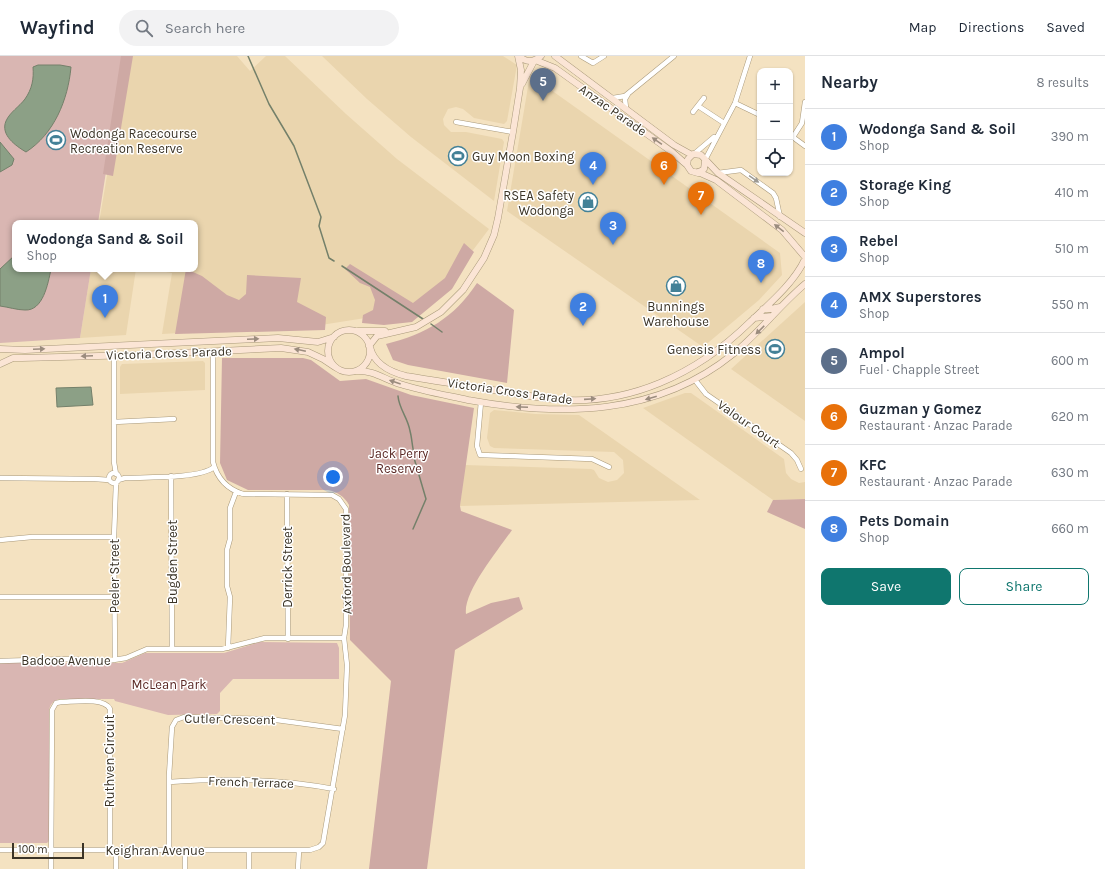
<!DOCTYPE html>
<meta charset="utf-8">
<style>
body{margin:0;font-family:Karla,sans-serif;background:#f2f2f3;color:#1f2937}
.controls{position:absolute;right:12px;top:12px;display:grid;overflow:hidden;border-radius:8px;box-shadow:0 1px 3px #0004}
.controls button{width:36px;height:36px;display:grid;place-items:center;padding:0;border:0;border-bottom:1px solid #e0e1e3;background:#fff;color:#1f2937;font:20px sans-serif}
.scale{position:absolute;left:12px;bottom:10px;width:72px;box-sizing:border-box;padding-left:4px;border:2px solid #3b3427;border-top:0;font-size:11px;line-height:14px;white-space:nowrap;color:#3b3427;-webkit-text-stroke:3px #fff;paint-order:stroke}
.you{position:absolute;left:333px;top:421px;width:14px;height:14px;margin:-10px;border:3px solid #fff;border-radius:50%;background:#1a73e8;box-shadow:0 0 0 6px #1a73e833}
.badge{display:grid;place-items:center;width:26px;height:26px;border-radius:50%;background:#0f766e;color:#fff;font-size:13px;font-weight:700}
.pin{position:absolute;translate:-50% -33px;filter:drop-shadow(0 1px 2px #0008)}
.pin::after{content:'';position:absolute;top:21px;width:14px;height:12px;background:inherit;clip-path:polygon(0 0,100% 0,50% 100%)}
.popup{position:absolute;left:12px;top:164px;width:186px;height:52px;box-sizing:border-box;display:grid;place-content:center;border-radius:8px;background:#fff;filter:drop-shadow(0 1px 3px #0005);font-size:13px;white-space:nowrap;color:#747a83}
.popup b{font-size:15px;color:#1f2937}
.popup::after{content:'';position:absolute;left:50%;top:100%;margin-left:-8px;border:8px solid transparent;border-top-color:#fff}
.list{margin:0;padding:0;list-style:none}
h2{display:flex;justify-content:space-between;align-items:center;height:52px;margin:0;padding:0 16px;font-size:17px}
h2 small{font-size:13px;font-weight:400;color:#747a83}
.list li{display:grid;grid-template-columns:26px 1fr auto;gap:12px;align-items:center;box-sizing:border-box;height:56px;padding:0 16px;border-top:1px solid #e0e1e3}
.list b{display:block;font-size:15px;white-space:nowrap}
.list p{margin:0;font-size:13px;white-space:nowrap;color:#747a83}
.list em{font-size:13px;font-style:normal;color:#747a83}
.actions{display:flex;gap:8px;padding:12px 16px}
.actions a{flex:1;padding:9px 0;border:1px solid #0f766e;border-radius:8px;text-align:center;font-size:14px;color:#0f766e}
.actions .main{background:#0f766e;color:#fff}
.icon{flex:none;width:22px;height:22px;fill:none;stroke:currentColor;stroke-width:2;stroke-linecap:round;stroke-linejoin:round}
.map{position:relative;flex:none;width:805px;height:813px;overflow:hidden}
header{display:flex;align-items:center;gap:24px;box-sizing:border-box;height:56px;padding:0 20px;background:#fff;border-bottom:1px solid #e0e1e3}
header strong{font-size:19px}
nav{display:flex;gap:22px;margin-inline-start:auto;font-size:14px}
.search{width:280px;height:36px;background:#f2f2f3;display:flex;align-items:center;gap:10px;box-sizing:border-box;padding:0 14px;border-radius:22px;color:#747a83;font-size:15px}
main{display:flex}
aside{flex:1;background:#fff}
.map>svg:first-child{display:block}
</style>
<header>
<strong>Wayfind</strong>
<div class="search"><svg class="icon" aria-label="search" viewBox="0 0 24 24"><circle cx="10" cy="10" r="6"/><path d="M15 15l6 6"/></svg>Search here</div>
<nav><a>Map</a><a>Directions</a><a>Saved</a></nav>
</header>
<main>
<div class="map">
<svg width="805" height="813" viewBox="0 0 805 813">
<rect width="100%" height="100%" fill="#f4e2c1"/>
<!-- built -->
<path fill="#ead5ae" d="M127 0H237L250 15 266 0H285L346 58 397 103 489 173 442 235 416 254 321 269 162 278 172 217 147 213H195V167H99Z
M322 0H503L517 9 507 65 504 68 474 62 463 53 456 51 448 53 443 63 444 69 451 76H466L502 83 504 86 494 145 411 81 367 43Z
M530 19 780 197 782 219 759 244 703 291 507 155Z
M91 213H136L126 279 80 282Z
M805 246V365L731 313Z
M203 305 205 307V334L120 338V311L122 308Z
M685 337H691L784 403 786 417 791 423 799 427 805 426V443L773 444 643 352Z
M494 354 535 358 579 359 700 444 460 450 465 409 591 413 594 414 599 422 608 426 617 424 624 417 623 404 614 396 494 392 490 390 487 382 490 357Z"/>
<!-- green -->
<path fill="#d9b6b2" d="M0 0H124L98 167H15V213H91L80 282 0 287Z
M260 586 337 587 339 592V623H233L220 637V655L217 658 168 659 115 645 114 643H62C55 643 50 647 49 655V785L47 787H0V607H122L145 597H224Z"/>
<!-- forest -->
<path fill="#cea9a4" d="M121 0H133L113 120 103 118Z
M464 187 474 196 452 233 412 266 384 269 362 267 363 259 373 254 375 244 370 231 360 227 345 213 350 208 413 247 445 222Z
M186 213 202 220 227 239 239 244 246 238 247 219 301 222 297 246 326 261 325 274 175 278Z
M477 227 514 254 507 327 408 309 393 304 386 288C426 278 454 262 477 227Z
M222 302H303L311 304 340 325 366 323 411 339 474 352 460 450 461 455 512 474C499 493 463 536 466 558L491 547 519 541 523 553 455 594 427 813H369L391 625 350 584 349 449C344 440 337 436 328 434H248L227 424 220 407Z
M805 443V473L767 456 773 444Z"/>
<!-- water -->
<path fill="#8ca086" stroke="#74806a" d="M38 9H60L71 11C68 44 54 78 26 96 16 90 0 79 6 65 10 56 19 51 25 43 32 33 34 23 33 11Z
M0 86 14 103 12 109 0 116Z
M15 199V213H51C48 228 43 255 25 254 17 254 8 251 0 250V213Z
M91 331 93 349 57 351 56 332Z"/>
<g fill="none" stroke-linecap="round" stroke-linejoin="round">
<!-- stream -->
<path stroke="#74806a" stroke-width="1.5" d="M248 0 269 48 294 90 321 161 319 170 329 202 334 205
M342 210 423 263
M431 268 442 276
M398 340C399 353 408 362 410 375 412 382 412 390 414 397
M413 473 426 443 414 402"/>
<defs>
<path id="street" d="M581 0 593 7 604 0
M613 42 625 40 674 0
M735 47 760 59
M698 50 724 67
M626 52 625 43 628 38
M693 56 704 42
M456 66 513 76
M790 79 805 90
M793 81 802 67 805 46
M694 98 714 81
M705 104 735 47 750 0
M718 117 741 114 773 137 776 142 780 161
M114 299V406L116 418
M695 324 706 338 791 397 797 404 801 413
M481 346 477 390 480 399 592 403 609 411
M114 366 174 363
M109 422a5 5 0 1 1 10 0a5 5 0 1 1-10 0Z
M171 420 172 592
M0 422 95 423 109 424
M118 424 125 422C145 421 200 423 214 411
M287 438 288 583
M0 484 32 481H114
M0 541H114
M228 592 230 541 227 530V494L230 483V452L236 436
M115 604 114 481 116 427
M0 605 69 603 107 605 126 602 147 593H222L265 582H344
M169 726C224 722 279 722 334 733
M0 794H310L319 791 323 787 345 659 347 609 344 582 346 569V453L339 443 332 439 243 438C227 433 217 422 213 406V295
M116 794V813
M169 794V720L172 671 176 664 184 661 269 663 343 673
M185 794V813
M51 813 52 654 56 647 61 646C73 646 104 641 110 653V794
M249 813V794
M298 813 299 794"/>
<path id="secondary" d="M519 0C526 7 534 6 541 0
M555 0 674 89 692 99
M535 4 555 12 672 96 687 109
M522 28 534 5
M705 105 704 113 698 117 691 115 687 109 688 103 693 98 701 99 718 117 805 177
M698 116 716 124 782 174 805 201
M763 253H771L780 251
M754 262 772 260
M328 295a21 21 0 1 1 42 0a21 21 0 1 1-42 0Z
M358 275H385
M369 290 377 280 416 271 441 256 463 234 484 202 494 179 498 162 513 76 520 32 521 14 518 0
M370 291C374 308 390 316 406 320 435 325 464 329 493 334 513 337 533 341 553 343 628 351 697 318 750 266 769 248 794 227 805 203
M0 293 25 294 278 282 318 286 334 281
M0 308 13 302H22L137 299 281 292 308 296 323 303 335 311
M357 315C374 314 385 324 400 328 422 335 445 339 468 344 561 361 657 360 733 298 759 277 779 250 805 228"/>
</defs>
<!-- street casing -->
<use href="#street" stroke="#a9997a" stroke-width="5.5"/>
<!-- secondary casing -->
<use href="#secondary" stroke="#a9997a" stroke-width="7"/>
<!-- street -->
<use href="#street" stroke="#fff" stroke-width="4.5"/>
<!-- secondary -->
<use href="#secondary" stroke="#fbe5d5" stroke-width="6"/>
</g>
<!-- one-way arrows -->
<defs><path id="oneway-solid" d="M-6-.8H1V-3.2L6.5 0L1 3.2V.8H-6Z"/></defs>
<g fill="#9b8c7e">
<use href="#oneway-solid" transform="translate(657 85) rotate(-145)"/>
<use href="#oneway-solid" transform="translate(779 172) rotate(-142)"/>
<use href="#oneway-solid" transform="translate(760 274) rotate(135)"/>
<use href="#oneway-solid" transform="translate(253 283) rotate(-2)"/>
<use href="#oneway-solid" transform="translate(39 293) rotate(-3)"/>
<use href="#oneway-solid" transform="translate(300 294) rotate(-168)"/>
<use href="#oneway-solid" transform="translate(87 300) rotate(178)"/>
<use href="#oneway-solid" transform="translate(395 326) rotate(-161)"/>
<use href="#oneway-solid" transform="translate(651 342) rotate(164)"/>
<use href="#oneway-solid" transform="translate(590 343) rotate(-4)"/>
<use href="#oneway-solid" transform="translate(522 351) rotate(-177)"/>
</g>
<use fill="#9d9a93" href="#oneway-solid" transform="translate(754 123) rotate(35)"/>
<!-- icons -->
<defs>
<symbol id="stadium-ring" viewBox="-11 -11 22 22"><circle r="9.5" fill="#fff" stroke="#438197" stroke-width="1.5"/><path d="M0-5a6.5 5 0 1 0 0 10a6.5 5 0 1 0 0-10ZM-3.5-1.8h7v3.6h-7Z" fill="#438197"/></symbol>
<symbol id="shop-ring" viewBox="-11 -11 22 22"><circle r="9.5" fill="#fff" stroke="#438197" stroke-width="1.5"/><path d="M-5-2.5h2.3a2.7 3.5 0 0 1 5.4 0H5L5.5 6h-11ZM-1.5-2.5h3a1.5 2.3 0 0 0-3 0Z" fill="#438197"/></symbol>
</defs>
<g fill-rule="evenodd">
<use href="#stadium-ring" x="45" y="73" width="22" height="22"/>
<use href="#stadium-ring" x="447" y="89" width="22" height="22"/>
<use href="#shop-ring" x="577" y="135" width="22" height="22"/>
<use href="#shop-ring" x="665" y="219" width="22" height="22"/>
<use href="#stadium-ring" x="764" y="282" width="22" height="22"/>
</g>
<g text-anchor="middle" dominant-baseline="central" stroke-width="3" stroke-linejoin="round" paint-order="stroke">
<!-- street labels -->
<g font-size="13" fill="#3b3427" stroke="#fff">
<text transform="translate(613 54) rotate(35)">Anzac Parade</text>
<text transform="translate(169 297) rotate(-2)">Victoria Cross Parade</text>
<text transform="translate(510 335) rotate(8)">Victoria Cross Parade</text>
<text transform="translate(749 368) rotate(35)">Valour Court</text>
<text transform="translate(172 506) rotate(-90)">Bugden Street</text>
<text transform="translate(346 508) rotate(-91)">Axford Boulevard</text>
<text transform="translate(287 511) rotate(-90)">Derrick Street</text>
<text transform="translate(114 520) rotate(-90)">Peeler Street</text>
<text x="66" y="604">Badcoe Avenue</text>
<text transform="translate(230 663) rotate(1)">Cutler Crescent</text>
<text transform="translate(109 705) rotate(-90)">Ruthven Circuit</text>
<text transform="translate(251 726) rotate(2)">French Terrace</text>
<text x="155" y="794">Keighran Avenue</text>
</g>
<!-- poi labels -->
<g font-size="13" fill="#3b3427" stroke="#fff" text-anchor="start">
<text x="70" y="77">Wodonga Racecourse<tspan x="70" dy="15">Recreation Reserve</tspan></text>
<text x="472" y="100">Guy Moon Boxing</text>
<text x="574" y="139" text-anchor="end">RSEA Safety<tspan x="574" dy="15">Wodonga</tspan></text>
<text x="676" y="250" text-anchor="middle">Bunnings<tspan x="676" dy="15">Warehouse</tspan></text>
<text x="761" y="293" text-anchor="end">Genesis Fitness</text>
</g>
<!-- park labels -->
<g font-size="13" fill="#5a2824" stroke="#fff">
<text x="399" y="397">Jack Perry<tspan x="399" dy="15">Reserve</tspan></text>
<text x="169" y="628">McLean Park</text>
</g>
</g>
</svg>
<div class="controls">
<button>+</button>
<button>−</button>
<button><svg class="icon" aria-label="locate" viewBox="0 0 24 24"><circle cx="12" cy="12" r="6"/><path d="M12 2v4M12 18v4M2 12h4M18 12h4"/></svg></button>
</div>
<div class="scale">100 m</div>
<div class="you"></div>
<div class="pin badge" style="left:105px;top:262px;background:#3f7fe0">1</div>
<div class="popup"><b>Wodonga Sand &amp; Soil</b>Shop</div>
<div class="pin badge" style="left:583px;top:270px;background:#3f7fe0">2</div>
<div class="pin badge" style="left:613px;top:189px;background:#3f7fe0">3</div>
<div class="pin badge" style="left:593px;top:129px;background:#3f7fe0">4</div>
<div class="pin badge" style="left:543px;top:45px;background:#5c6f8a">5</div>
<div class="pin badge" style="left:664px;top:129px;background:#e8710a">6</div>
<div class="pin badge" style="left:701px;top:159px;background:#e8710a">7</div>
<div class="pin badge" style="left:761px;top:227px;background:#3f7fe0">8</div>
</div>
<aside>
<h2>Nearby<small>8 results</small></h2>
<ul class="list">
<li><span class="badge" style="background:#3f7fe0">1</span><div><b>Wodonga Sand &amp; Soil</b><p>Shop</p></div><em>390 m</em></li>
<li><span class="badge" style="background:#3f7fe0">2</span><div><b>Storage King</b><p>Shop</p></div><em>410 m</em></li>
<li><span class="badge" style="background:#3f7fe0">3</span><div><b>Rebel</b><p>Shop</p></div><em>510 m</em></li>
<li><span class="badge" style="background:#3f7fe0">4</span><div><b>AMX Superstores</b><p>Shop</p></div><em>550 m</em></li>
<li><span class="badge" style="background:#5c6f8a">5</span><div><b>Ampol</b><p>Fuel · Chapple Street</p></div><em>600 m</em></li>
<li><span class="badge" style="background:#e8710a">6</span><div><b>Guzman y Gomez</b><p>Restaurant · Anzac Parade</p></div><em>620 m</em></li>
<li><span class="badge" style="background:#e8710a">7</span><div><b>KFC</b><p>Restaurant · Anzac Parade</p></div><em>630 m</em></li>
<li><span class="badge" style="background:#3f7fe0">8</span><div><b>Pets Domain</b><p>Shop</p></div><em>660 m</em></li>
</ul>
<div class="actions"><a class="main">Save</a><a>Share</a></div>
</aside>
</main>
